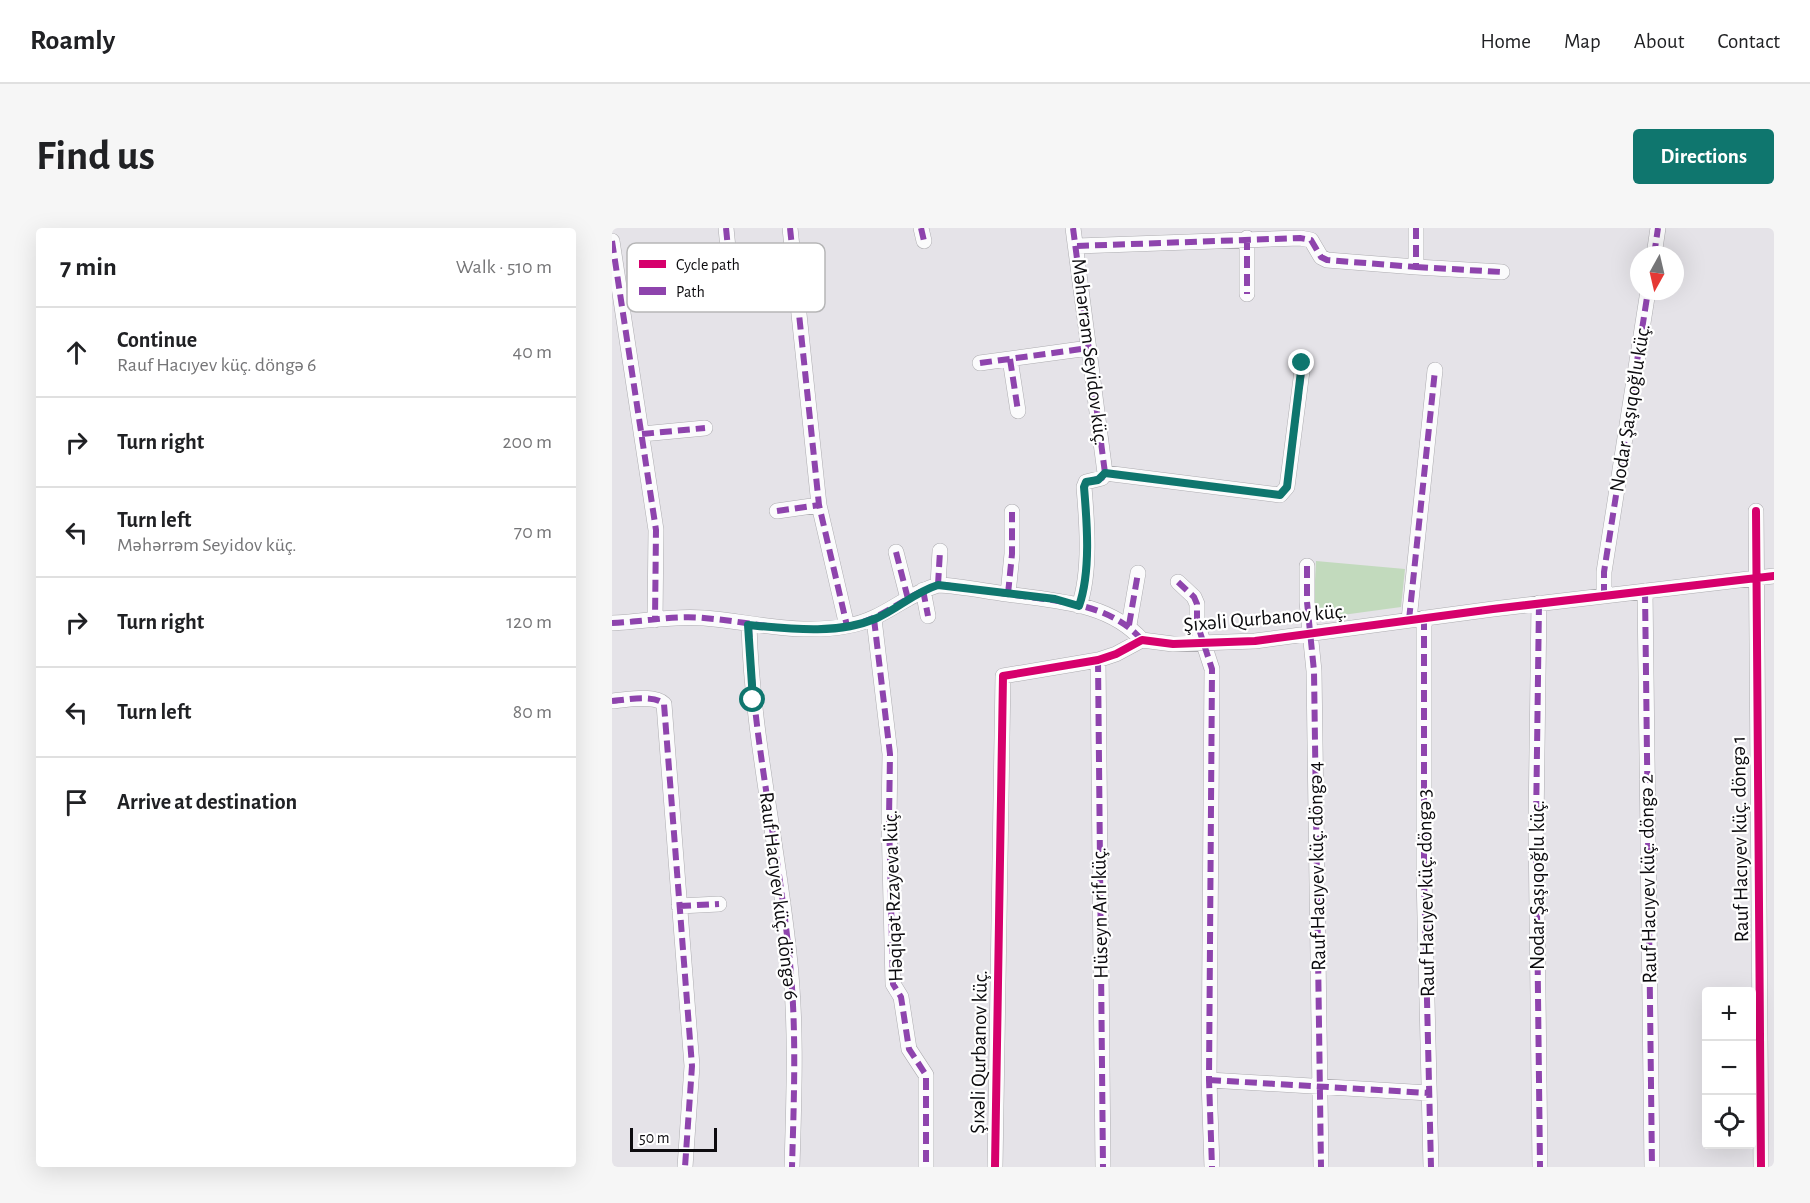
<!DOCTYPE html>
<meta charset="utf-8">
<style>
body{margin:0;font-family:"Alegreya Sans",sans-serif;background:#f6f6f6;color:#202124}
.controls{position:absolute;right:18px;bottom:18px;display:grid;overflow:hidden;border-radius:6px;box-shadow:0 6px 24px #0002}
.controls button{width:54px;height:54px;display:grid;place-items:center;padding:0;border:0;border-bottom:2px solid #e0e0e0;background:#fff;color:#202124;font:30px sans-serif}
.compass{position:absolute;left:1018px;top:18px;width:54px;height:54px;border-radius:50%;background:#fff;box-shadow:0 6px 24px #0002;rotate:188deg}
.scale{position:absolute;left:18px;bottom:15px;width:87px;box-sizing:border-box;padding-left:6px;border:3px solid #0d0c0f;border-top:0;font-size:16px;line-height:21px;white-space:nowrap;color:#0d0c0f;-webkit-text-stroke:4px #fff;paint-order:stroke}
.stop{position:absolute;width:18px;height:18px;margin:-14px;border:4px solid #0f766e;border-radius:50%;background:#fff}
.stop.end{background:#0f766e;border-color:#fff;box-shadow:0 2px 6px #0008}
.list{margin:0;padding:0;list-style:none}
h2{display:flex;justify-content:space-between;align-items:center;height:78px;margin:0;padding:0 24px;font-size:26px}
h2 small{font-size:20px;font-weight:400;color:#757577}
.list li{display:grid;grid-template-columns:39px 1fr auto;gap:18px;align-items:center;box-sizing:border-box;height:90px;padding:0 24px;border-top:2px solid #e0e0e0}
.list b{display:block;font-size:22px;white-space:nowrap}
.list p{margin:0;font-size:20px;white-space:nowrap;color:#757577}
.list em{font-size:20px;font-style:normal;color:#757577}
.icon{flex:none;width:33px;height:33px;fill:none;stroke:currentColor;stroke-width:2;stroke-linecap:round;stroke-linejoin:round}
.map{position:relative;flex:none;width:1162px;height:939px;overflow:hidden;border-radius:6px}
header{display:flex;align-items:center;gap:36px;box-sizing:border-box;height:84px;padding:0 30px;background:#fff;border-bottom:2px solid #e0e0e0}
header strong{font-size:28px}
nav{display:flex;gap:33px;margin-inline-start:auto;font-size:21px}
.intro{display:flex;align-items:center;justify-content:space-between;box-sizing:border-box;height:144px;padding:0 36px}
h1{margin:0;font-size:42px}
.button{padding:15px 27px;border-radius:6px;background:#0f766e;color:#fff;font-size:21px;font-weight:700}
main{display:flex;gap:36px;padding:0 36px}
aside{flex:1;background:#fff;border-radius:6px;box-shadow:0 6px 24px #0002}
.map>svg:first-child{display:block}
</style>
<header>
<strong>Roamly</strong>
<nav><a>Home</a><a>Map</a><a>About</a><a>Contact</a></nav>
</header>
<div class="intro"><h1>Find us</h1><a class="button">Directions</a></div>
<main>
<aside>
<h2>7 min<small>Walk · 510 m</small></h2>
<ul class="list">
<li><svg class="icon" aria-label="ahead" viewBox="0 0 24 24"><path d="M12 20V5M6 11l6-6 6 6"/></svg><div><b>Continue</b><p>Rauf Hacıyev küç. döngə 6</p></div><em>40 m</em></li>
<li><svg class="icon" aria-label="right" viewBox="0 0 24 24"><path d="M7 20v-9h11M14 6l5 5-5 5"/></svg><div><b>Turn right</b></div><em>200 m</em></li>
<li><svg class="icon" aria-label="left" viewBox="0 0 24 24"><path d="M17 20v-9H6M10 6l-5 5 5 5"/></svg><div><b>Turn left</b><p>Məhərrəm Seyidov küç.</p></div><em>70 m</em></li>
<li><svg class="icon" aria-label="right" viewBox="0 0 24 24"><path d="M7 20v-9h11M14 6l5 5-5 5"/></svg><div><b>Turn right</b></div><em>120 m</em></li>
<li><svg class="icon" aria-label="left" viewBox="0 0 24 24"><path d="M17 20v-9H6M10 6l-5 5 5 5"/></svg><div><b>Turn left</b></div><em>80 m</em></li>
<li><svg class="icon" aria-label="arrive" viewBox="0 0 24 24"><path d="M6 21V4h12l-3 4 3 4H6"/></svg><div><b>Arrive at destination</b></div></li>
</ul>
</aside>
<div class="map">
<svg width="1162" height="939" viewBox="0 0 1162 939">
<rect width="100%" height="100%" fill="#e5e3e8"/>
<!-- green -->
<path fill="#c2dabd" d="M704 333 793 341 789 379 701 391Z"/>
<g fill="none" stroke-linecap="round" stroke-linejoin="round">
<defs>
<path id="minor" d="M114 0 116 20
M178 0 207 277 235 398
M309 0 312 13
M461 0 493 245 490 250 474 254 472 259C475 294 479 344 467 378
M635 10V66
M0 13 44 302 43 392
M465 18 688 10 699 12 709 29 715 32 804 39V0
M1042 27 1046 0
M804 39 890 44
M398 131 406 183
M368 135 477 120
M30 206 93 200
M493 245 668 267 675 259 691 135
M165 283 207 277
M1144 283 1149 939
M284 324 296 371
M695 338V374L702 443 709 939
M566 354 582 369 585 376V395L600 441 597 852 600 939
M326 357 328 323
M311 362 316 388
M1033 363 1040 939
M396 366 400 326V284
M992 368V344L1036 63
M927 375 924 596 928 939
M812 390V647L819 939
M262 391 278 526 277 591 281 756 289 769 297 821 314 847V939
M797 392 823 142
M0 395C31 394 62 387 92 390 140 394 186 407 235 398 272 392 292 367 326 357 349 358 372 363 395 366 442 373 497 374 530 412
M137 397C140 508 166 616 177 726 185 797 182 868 180 939
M517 397 526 345
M486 432 491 939
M0 473C14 472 42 466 52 476L80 838 73 939
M67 678 107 676
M597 852 817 865
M383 939 391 448 486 432 504 426 530 412 561 416 643 413 881 381 1162 348"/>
</defs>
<!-- minor casing -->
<use href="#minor" stroke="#adacb0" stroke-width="16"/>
<!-- minor -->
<use href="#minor" stroke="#fbfbfc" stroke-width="15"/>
<!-- quiet -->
<path stroke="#8e44ad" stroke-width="6" stroke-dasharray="12 6" stroke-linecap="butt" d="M114 0 116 20
M178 0 207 277 235 398
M309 0 312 13
M461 0 493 245 490 250 474 254 472 259C475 294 479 344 467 378
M635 10V66
M0 13 44 302 43 392
M465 18 688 10 699 12 709 29 715 32 804 39V0
M1042 27 1046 0
M804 39 890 44
M398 131 406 183
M368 135 477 120
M30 206 93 200
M493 245 668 267 675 259 691 135
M165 283 207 277
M284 324 296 371
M695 338V374L702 443 709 939
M566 354 582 369 585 376V395L600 441 597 852 600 939
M326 357 328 323
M311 362 316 388
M1033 363 1040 939
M396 366 400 326V284
M992 368V344L1036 63
M927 375 924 596 928 939
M812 390V647L819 939
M262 391 278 526 277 591 281 756 289 769 297 821 314 847V939
M797 392 823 142
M0 395C31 394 62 387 92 390 140 394 186 407 235 398 272 392 292 367 326 357 349 358 372 363 395 366 442 373 497 374 530 412
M137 397C140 508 166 616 177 726 185 797 182 868 180 939
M517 397 526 345
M486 432 491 939
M0 473C14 472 42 466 52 476L80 838 73 939
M67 678 107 676
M597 852 817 865"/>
<defs>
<path id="cycleway" d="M1144 283 1149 939
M383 939 391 448 486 432 504 426 530 412 561 416 643 413 881 381 1162 348"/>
</defs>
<!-- cycleway casing -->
<use href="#cycleway" stroke="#fff" stroke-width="11"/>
<!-- cycleway -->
<use href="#cycleway" stroke="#d6006c" stroke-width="8"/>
</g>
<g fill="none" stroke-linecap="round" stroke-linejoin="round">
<!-- route -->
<path stroke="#0f766e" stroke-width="8" d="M141 472 136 397C178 401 226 407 265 390 287 380 303 364 326 357L443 371 467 378C479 344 475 294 472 259L474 254 486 252 493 245 668 267 675 259 690 135"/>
</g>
<g text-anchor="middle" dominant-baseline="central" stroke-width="4.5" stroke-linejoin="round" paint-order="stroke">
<!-- street labels -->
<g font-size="21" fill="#0d0c0f" stroke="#fff">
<text transform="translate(478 124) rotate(83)">Məhərrəm Seyidov küç.</text>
<text transform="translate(1018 180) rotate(-81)">Nodar Şaşıqoğlu küç.</text>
<text transform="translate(653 390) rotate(-5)">Şıxəli Qurbanov küç.</text>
<text transform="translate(1128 611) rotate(-91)">Rauf Hacıyev küç. döngə 1</text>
<text transform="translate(705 638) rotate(-91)">Rauf Hacıyev küç. döngə 4</text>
<text transform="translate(1036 651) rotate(-91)">Rauf Hacıyev küç. döngə 2</text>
<text transform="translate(925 657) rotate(-90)">Nodar Şaşıqoğlu küç.</text>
<text transform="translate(814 665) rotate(-91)">Rauf Hacıyev küç. döngə 3</text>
<text transform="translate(167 668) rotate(83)">Rauf Hacıyev küç. döngə 6</text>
<text transform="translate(281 668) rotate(-92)">Həqiqət Rzayeva küç.</text>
<text transform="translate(488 685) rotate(-91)">Hüseyn Arif küç.</text>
<text transform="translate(367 824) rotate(-89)">Şıxəli Qurbanov küç.</text>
</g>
</g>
<!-- legend -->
<rect x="15" y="15" width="198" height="69" rx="9" fill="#fff" stroke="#b6b6b7" stroke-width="1.5"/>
<rect x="27" y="32" width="27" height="8" fill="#d6006c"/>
<rect x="27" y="59" width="27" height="8" fill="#8e44ad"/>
<g font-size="16" fill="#0d0c0f">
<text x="64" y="42">Cycle path</text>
<text x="64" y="69">Path</text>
</g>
</svg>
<div class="controls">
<button>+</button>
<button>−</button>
<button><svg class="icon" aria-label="locate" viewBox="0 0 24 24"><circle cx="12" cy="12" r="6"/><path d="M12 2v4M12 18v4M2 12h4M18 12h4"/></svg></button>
</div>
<svg class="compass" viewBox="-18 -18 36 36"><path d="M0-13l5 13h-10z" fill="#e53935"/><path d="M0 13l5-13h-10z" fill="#757577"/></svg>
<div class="scale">50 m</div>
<div class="stop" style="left:141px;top:472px"></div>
<div class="stop end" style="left:690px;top:135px"></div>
</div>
</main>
